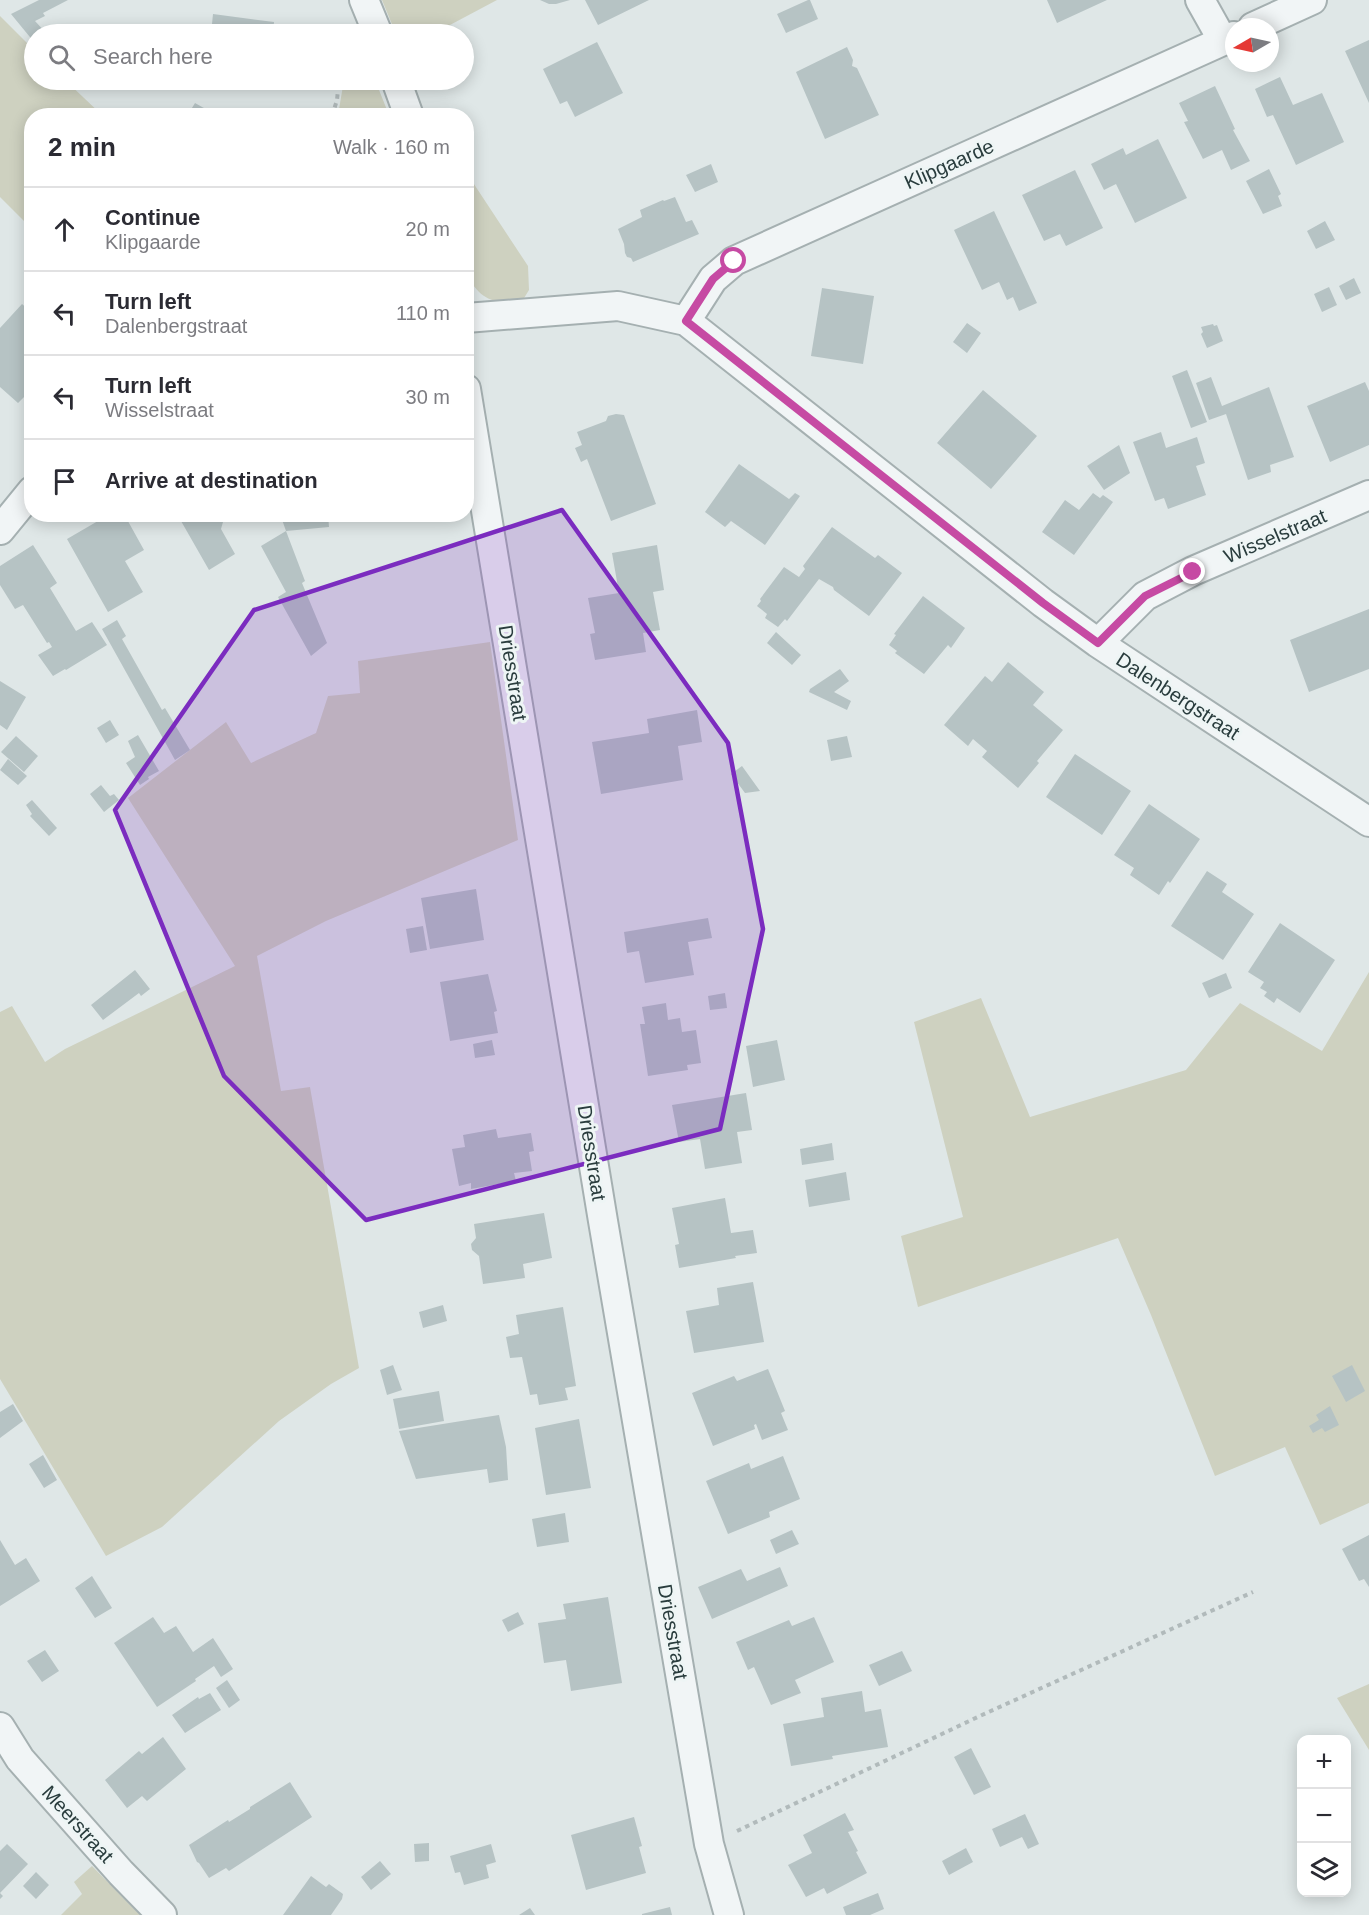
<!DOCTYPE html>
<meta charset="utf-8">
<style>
body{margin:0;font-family:Helvetica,sans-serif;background:#f7f7f7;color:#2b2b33}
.controls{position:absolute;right:18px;bottom:18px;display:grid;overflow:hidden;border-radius:12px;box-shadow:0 3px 15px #0003}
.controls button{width:54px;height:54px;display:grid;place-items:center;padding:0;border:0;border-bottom:2px solid #e1e1e2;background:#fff;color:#2b2b33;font:30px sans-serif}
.compass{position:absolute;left:1225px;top:18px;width:54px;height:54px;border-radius:50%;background:#fff;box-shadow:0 3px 15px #0003;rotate:261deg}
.stop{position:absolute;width:18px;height:18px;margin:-14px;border:4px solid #c64aa3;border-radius:50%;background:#fff}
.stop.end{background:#c64aa3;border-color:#fff;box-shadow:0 2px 6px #0008}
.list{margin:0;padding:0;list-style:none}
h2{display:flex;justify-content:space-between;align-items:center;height:78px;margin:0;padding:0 24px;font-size:26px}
h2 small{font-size:20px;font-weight:400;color:#7c7c81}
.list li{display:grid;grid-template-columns:39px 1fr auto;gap:18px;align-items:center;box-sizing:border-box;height:84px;padding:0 24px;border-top:2px solid #e1e1e2}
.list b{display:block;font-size:22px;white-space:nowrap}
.list p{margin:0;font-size:20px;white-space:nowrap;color:#7c7c81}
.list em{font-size:20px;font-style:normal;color:#7c7c81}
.icon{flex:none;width:33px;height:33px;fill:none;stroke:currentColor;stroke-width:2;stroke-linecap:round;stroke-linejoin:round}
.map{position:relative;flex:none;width:1369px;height:1915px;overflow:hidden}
.search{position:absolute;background:#fff;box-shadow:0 3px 15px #0003;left:24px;top:24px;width:450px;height:66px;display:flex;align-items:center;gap:15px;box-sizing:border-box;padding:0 21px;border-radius:33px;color:#7c7c81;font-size:22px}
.panel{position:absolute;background:#fff;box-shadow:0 3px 15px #0003;left:24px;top:108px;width:450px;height:414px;border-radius:24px}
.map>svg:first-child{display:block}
</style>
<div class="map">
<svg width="1369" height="1915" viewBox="0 0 1369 1915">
<rect width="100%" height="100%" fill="#dfe7e7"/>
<!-- green -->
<path fill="#ced1c0" d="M382 0H497L433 34H396Z
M0 16 34 50V80H65L102 115 32 116 31 212 24 221 0 197Z
M344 80H375L389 115H338Z
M466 172 528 266 529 290 521 303C493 303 482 301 467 276Z
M490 642 518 840 326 921 257 956 281 1091 310 1087 359 1368 331 1384 279 1421 162 1527 106 1556 0 1379V1012L12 1006 45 1062 65 1049 235 966 128 798 226 722 251 763 316 733 328 696 360 693 358 661Z
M1369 972V1503L1320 1525 1285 1447 1215 1476 1151 1315 1118 1238 918 1307 901 1236 963 1217 914 1022 981 998 1030 1117 1186 1070 1240 1003 1322 1051Z
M1369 1684V1750L1337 1698Z
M92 1866 140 1915H61L82 1894 74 1882Z"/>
<!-- building -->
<path fill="#b6c3c4" d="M39 0H68L43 13 45 16 35 21 47 34H34V42L11 14Z
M540 0H570L556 4H549Z
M585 0H649L598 25Z
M808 0H810L818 19 786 33 777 14Z
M1047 0H1107L1057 23Z
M213 14 274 22 273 34H211Z
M1369 40V103L1345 51Z
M597 42 623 93 575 117 567 101 560 104 543 69Z
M847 47 853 60 852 66 857 68 879 115 825 139 796 72Z
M1280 77 1293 105 1322 93 1344 142 1296 165 1273 115 1267 117 1255 89Z
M219 80H268L267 88 219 83Z
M1215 86 1235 129 1233 130 1250 161 1231 170 1222 150 1203 159 1184 122 1188 121 1179 103Z
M195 103 218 116H187Z
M1158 139 1187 198 1135 223 1116 184 1104 190 1091 164 1123 148 1126 155Z
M711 164 718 182 695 192 686 175Z
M1269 169 1281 194 1278 196 1282 206 1263 214 1246 181Z
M1075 170 1103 228 1066 246 1060 234 1044 241 1022 195Z
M675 197 686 222 692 220 699 234 633 262 631 258 627 257 625 253 624 244 618 229 642 217 640 210 663 200 664 201Z
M994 211 1037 303 1019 311 1013 297 1007 300 999 282 982 290 954 230Z
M1325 221 1335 240 1316 249 1307 231Z
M1354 278 1361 293 1346 300 1339 286Z
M1329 287 1337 305 1322 312 1314 294Z
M822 288 874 296 863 364 811 356Z
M22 304 32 313V389L18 403 0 387V328Z
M967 323 981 333 967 353 953 342Z
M1213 324 1214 326 1217 325 1223 341 1207 348 1201 334 1203 332 1201 327Z
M1187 370 1207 422 1191 428 1172 376Z
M1211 377 1222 406 1269 387 1294 457 1270 465 1271 472 1248 480 1226 414 1209 420 1196 383Z
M1365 382 1369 391V445L1330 462 1307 406Z
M983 390 1037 436 991 489 937 443Z
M616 414 624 415 656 504 611 521 587 459 581 462 575 448 582 445 577 432 606 421 608 416Z
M1161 432 1166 448 1197 437 1205 463 1196 466 1206 495 1168 509 1164 498 1155 501 1133 442Z
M1119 445 1130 473 1104 490 1087 466Z
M739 464 789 499 795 493 800 496 765 545 731 521 725 527 705 512Z
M1093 493 1100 498 1103 495 1113 502 1074 555 1042 532 1065 500 1079 510Z
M110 514H124L144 550 125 561 143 592 108 612 67 539Z
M177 514H236L223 522 221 529 235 554 209 570Z
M280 514H328L329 527 286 531Z
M832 527 875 558 878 555 902 573 869 616 834 590 833 587 819 579 787 621 785 619 778 627 765 618 767 614 757 606 761 601 760 599 784 567 799 577 805 569 803 566Z
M286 531 305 581 302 583 327 643 311 656 278 597 286 592 261 546Z
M33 545 57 583 50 588 76 631 92 622 107 645 66 670 65 669 53 676 38 655 52 647 49 642 47 643 23 605 15 609 0 585V566Z
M657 545 664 590 653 592 660 630 643 633 646 652 595 660 590 634 595 633 588 598 619 593 612 553Z
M923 596 965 628 951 648 948 645 924 674 895 653 897 651 889 645 896 635 894 634Z
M1369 609V669L1309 692 1290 640Z
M117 620 126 636 122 639 162 710 165 708 190 750 175 760 102 629Z
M776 632 801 655 792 665 767 643Z
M1008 662 1044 692 1033 705 1063 730 1037 761 1039 763 1018 788 982 757 987 751 973 739 968 746 944 725 985 676 992 682Z
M840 669 849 681 834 692 851 701 847 710 809 692 810 689Z
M0 681 26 697 7 730 0 725Z
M697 710 702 742 678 746 683 780 601 794 592 742 649 733 647 719Z
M110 720 119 735 106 743 97 728Z
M138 735 159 771 148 777 149 779 140 785 126 763 135 757 128 741Z
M16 736 38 756 24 772 1 752Z
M847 736 852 757 831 761 827 740Z
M1075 754 1131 791 1102 835 1046 797Z
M8 759 27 776 18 785 0 770Z
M742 766 760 791 745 793 731 774Z
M101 785 110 796 114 794 119 800 104 812 90 794Z
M32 800 57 828 49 836 30 816 32 814 26 805Z
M1149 804 1200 839 1170 883 1168 881 1159 895 1130 875 1134 868 1114 855Z
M1207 871 1227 884 1222 892 1254 914 1223 960 1171 926Z
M476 889 484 940 430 949 421 898Z
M708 918 712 938 688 942 694 975 645 983 639 951 627 953 624 932Z
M1280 923 1335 960 1300 1013 1277 998 1274 1003 1264 996 1267 992 1260 988 1264 982 1248 972Z
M423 926 427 950 410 953 406 929Z
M135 970 150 989 141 996 139 993 103 1020 91 1005Z
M1226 973 1232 988 1209 998 1202 983Z
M488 974 497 1011 494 1012 498 1033 450 1041 440 982Z
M725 993 727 1008 710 1010 708 996Z
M666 1003 668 1020 680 1018 682 1032 696 1030 701 1063 687 1065 688 1070 648 1076 640 1024H645L642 1007Z
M492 1040 495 1055 475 1058 473 1044Z
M777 1040 785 1080 753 1087 746 1046Z
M746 1093 752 1130 737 1132 742 1163 705 1169 700 1139 679 1142 672 1105Z
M496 1129 498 1138 531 1133 534 1151 529 1152 532 1171 514 1173 516 1181 471 1189V1183L459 1186 452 1149 465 1147 463 1135Z
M832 1143 834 1160 802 1165 800 1149Z
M846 1172 850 1200 809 1207 805 1180Z
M725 1198 731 1233 753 1230 757 1253 735 1256 736 1258 679 1268 675 1245 679 1244 672 1208Z
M544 1213 552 1258 523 1264 525 1278 483 1284 479 1256 472 1250 471 1244 476 1238 474 1224Z
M753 1282 764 1342 694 1353 686 1311 719 1305 717 1288Z
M443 1305 447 1321 423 1328 419 1312Z
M563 1307 576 1386 565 1388 568 1400 539 1405 537 1394 530 1395 522 1357 510 1358 506 1337 519 1334 516 1315Z
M393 1365 402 1390 387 1395 380 1370Z
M1352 1365 1365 1391 1346 1402 1332 1376Z
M768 1369 785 1411 781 1413 788 1430 762 1440 756 1424 754 1425 755 1429 713 1446 692 1393 734 1376 737 1381Z
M439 1391 444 1421 399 1429 393 1399Z
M13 1404 23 1421 0 1438V1412Z
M1330 1406 1339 1425 1325 1432 1322 1428 1313 1433 1309 1426 1319 1420 1316 1415Z
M499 1415 506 1447 508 1480 489 1483 487 1469 416 1479 399 1431Z
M579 1419 591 1488 546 1495 535 1428Z
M43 1455 57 1480 44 1488 29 1464Z
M783 1456 800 1499 769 1512 770 1517 728 1534 706 1481 749 1463 751 1469Z
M565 1513 569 1542 537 1547 532 1519Z
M792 1530 799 1544 776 1554 770 1540Z
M1369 1535V1587L1364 1579 1359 1581 1342 1549Z
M0 1540 15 1565 26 1558 40 1581 0 1606Z
M780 1567 788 1586 712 1619 698 1587 741 1569 747 1581Z
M92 1576 112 1608 95 1618 75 1588Z
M608 1597 622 1683 571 1691 566 1660 544 1663 538 1623 566 1619 563 1604Z
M518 1612 524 1624 508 1632 502 1620Z
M153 1617 164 1633 176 1626 193 1652 213 1638 233 1669 221 1677 214 1666 195 1679 196 1681 157 1707 114 1643Z
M814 1617 834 1662 795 1680 801 1693 771 1705 754 1667 748 1670 736 1642 789 1620 792 1626Z
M45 1650 59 1671 42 1682 27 1661Z
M902 1651 912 1671 879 1686 869 1665Z
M227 1680 240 1700 229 1708 216 1688Z
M862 1691 865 1712 881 1709 888 1747 832 1756 833 1759 791 1766 783 1724 824 1717 821 1698Z
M210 1693 221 1710 185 1733 172 1715 198 1697 199 1699Z
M163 1737 186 1769 147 1801 142 1796 127 1808 105 1780 139 1751 142 1754Z
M971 1748 991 1787 974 1795 954 1757Z
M290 1782 312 1817 229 1871 226 1868 209 1878 199 1863 197 1862 189 1845 228 1820 229 1822 250 1809V1807Z
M845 1813 854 1830 848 1832 858 1851 856 1852 867 1873 827 1894 824 1888 806 1897 788 1865 812 1853 803 1835Z
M1025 1814 1039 1844 1028 1849 1022 1837 1000 1847 992 1829Z
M634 1817 642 1846 639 1847 646 1873 586 1890 571 1835Z
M429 1843V1861L415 1862 414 1844Z
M7 1844 28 1864 0 1893 3 1896 0 1899V1851Z
M491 1844 496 1862 486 1865 489 1878 464 1885 460 1872 455 1873 450 1856Z
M966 1848 973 1862 949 1875 942 1861Z
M380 1861 391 1874 371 1890 361 1877Z
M36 1872 49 1885 36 1899 23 1886Z
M311 1876 326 1887 329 1884 343 1894 342 1899 331 1915H283Z
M878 1893 884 1909 870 1915H846L843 1907Z
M670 1907 672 1915H642V1914Z
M530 1908 535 1915H519Z"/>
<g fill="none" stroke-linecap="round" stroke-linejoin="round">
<defs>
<path id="minor" d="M364 0 378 34
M1200 0 1223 41
M1253 27 1312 0
M396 80 409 116
M466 318 618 306 686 321 1043 603 1098 643 1369 822
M686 321 713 279 734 261 1234 36
M466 389 603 1221 709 1844 729 1915
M0 530 32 491
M1098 643 1145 596 1193 571 1369 495
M0 1727 20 1759 121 1873 162 1915"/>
</defs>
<!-- minor casing -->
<use href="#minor" stroke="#a5b0b1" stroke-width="32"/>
<!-- path -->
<path stroke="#b1babb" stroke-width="4" stroke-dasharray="4.5 4.5" stroke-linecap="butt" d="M332 116 337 100 339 80
M737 1831 982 1715 1253 1592"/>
<!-- minor -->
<use href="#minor" stroke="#f1f5f6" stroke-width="28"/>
</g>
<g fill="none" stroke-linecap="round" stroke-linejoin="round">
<!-- route -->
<path stroke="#c64aa3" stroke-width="8" d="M734 261 713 279 686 321 1043 603 1098 643 1145 596 1193 572"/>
</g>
<!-- marked area -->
<path fill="#7b2cbf" fill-opacity="0.2" stroke="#7b2cbf" stroke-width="4.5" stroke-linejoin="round" d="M562 510 728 743 763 929 720 1129 366 1220 224 1076 115 810 254 610Z"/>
<g text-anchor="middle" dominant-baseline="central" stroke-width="6" stroke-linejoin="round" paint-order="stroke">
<!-- street labels -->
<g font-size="20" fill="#293c3d" stroke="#eef5f5">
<text transform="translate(949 164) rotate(-24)">Klipgaarde</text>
<text transform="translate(1275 536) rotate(-23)">Wisselstraat</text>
<text transform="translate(513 673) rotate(81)">Driesstraat</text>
<text transform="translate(1178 696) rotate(33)">Dalenbergstraat</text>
<text transform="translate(592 1153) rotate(81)">Driesstraat</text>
<text transform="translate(673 1632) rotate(80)">Driesstraat</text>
<text transform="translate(78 1824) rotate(48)">Meerstraat</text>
</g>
</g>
</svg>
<div class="controls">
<button>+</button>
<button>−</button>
<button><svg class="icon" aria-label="layers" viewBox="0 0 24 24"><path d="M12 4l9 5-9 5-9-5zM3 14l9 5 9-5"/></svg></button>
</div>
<svg class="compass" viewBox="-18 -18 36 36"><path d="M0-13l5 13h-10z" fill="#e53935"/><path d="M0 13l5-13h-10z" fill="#7c7c81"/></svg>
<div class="stop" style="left:734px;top:261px"></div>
<div class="stop end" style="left:1193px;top:572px"></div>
<div class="search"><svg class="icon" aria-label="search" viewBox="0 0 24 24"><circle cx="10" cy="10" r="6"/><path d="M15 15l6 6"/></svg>Search here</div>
<section class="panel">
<h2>2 min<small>Walk · 160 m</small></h2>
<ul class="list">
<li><svg class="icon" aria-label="ahead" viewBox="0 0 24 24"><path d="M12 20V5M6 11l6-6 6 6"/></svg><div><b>Continue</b><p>Klipgaarde</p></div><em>20 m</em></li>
<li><svg class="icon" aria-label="left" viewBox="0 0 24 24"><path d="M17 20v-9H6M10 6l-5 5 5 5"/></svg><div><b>Turn left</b><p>Dalenbergstraat</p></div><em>110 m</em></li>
<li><svg class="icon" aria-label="left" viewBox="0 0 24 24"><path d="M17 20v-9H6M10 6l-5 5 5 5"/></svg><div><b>Turn left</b><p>Wisselstraat</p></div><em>30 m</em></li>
<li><svg class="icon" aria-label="arrive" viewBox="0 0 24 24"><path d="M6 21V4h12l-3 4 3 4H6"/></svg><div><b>Arrive at destination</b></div></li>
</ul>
</section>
</div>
